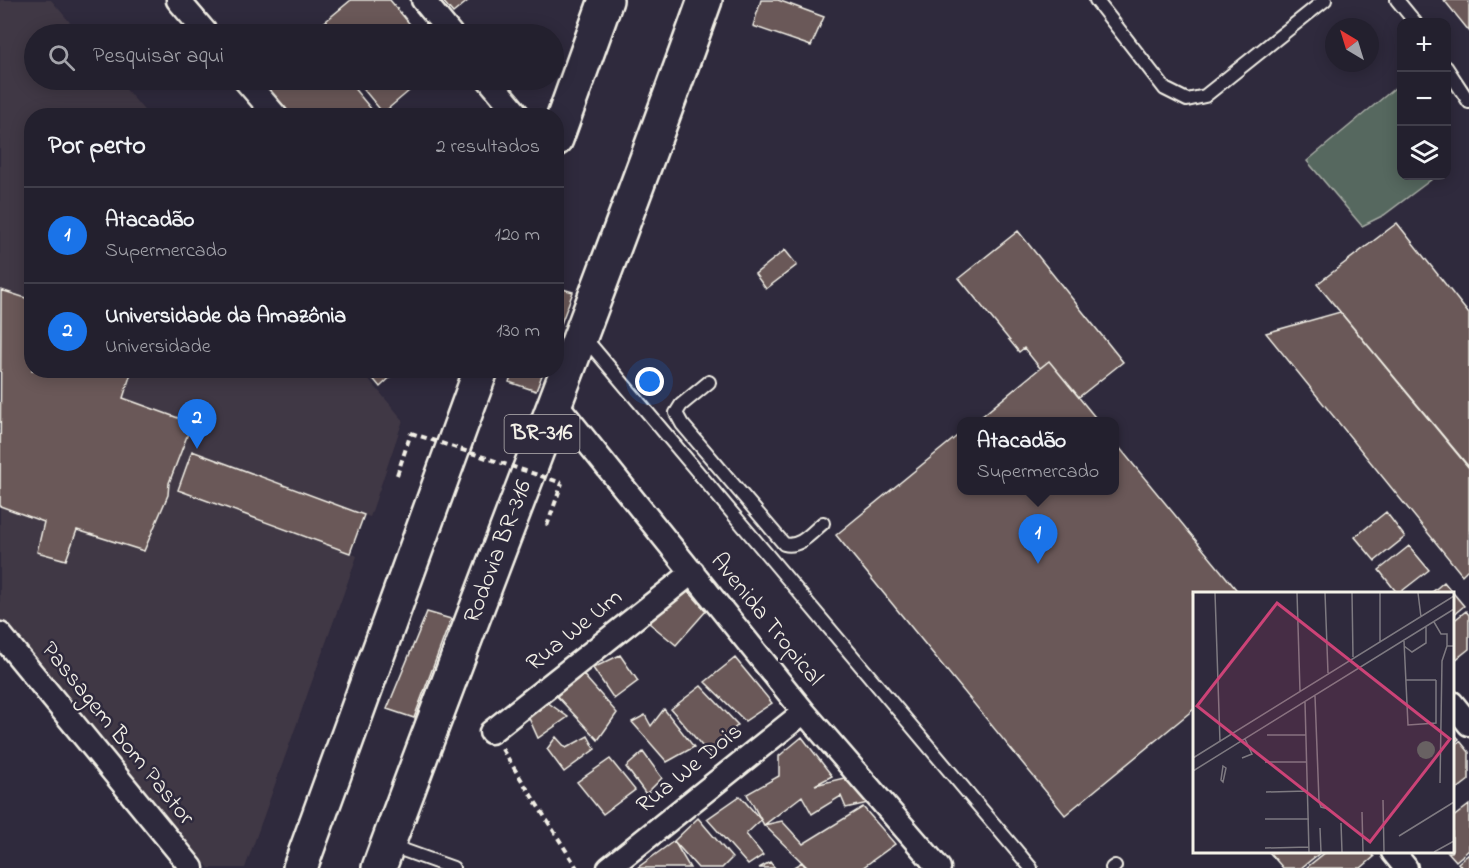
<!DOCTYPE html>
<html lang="pt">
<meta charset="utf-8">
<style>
body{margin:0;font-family:"Indie Flower",sans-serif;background:#2b2836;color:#f1f3f6}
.controls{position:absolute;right:18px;top:18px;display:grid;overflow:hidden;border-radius:12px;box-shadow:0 3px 15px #0003}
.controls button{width:54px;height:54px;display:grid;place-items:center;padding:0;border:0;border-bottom:2px solid #403e4a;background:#23202e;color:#f1f3f6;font:30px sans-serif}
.compass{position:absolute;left:1325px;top:18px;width:54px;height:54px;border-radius:50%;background:#23202e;box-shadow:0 3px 15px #0003;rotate:322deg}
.you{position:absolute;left:650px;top:382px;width:21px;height:21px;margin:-15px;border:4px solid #fff;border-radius:50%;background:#1a73e8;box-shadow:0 0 0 9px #1a73e833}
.badge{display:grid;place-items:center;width:39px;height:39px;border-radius:50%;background:#1a73e8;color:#fff;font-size:20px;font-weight:700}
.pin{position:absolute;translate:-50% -50px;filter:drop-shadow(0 2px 3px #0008)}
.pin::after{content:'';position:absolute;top:32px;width:21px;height:18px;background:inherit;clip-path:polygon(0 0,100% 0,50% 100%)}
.popup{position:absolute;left:957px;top:417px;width:162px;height:78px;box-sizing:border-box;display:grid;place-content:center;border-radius:12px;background:#23202e;filter:drop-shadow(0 2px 4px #0005);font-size:20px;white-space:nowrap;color:#a3a3aa}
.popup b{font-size:22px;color:#f1f3f6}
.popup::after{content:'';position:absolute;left:50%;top:100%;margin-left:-12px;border:12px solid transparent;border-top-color:#23202e}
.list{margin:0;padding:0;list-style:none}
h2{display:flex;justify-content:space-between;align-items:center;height:78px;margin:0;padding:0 24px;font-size:26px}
h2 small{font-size:20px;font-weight:400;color:#a3a3aa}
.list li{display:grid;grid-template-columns:39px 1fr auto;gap:18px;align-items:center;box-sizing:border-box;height:96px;padding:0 24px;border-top:2px solid #403e4a}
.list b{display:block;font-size:22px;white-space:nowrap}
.list p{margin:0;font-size:20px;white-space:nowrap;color:#a3a3aa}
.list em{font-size:20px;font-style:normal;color:#a3a3aa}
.icon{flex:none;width:33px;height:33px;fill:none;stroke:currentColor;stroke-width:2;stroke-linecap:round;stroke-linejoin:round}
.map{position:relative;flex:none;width:1469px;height:868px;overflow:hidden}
.search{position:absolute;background:#23202e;box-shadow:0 3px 15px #0003;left:24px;top:24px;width:540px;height:66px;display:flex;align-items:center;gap:15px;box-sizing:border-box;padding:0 21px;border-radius:33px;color:#a3a3aa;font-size:22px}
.panel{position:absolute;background:#23202e;box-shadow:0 3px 15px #0003;left:24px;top:108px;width:540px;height:270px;border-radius:24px}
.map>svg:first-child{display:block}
</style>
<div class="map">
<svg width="1469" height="868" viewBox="0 0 1469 868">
<rect width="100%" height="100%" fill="#2f2a3d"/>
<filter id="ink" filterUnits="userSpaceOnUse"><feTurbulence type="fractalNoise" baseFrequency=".0167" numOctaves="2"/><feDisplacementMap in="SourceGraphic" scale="12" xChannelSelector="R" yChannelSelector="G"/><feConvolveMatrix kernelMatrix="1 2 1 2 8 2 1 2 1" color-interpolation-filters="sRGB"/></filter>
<g filter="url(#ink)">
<!-- built -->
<path fill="#413845" d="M0 0H51L80 34H34V80H118L148 115 32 116V370L362 371 403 420 370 517 364 515 350 553 357 556 245 868H209L0 620Z"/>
<!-- green -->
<path fill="#57675f" stroke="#a6aca4" stroke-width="1.5" d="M1396 87 1401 88 1402 176H1436L1384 215 1362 226 1307 161Z"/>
<!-- building -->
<path fill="#6a5958" stroke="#f4f1e8" stroke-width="1.5" d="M351 0H390L418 34H319L315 30Z
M442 0H469L453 13Z
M761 0H778L824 17 811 46 753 26Z
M1444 0H1469V31Z
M260 80H347L377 116H284L258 81Z
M356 80H422L383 113Z
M1397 223 1469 314V467L1317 284Z
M1018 231 1123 362 1079 397 1049 361 1040 368 1024 348 1019 352 959 278Z
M785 250 797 265 766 289 755 274Z
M556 287 573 292 556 337Z
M1 290 32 300V312L26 328 32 330V370H132L123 398 192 423 169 483 168 495 144 551 77 530 66 560 37 552 44 522 0 506Z
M1340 312 1469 468V568L1462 575 1266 333Z
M1049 361 1099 422H975L1028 378Z
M366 370H398L380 387Z
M513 370H544L536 391 509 382Z
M962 432V490H1114V441L1240 594H1194V709L1065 815 836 535Z
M192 451 364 515 350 553 178 490Z
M1386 512 1405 537 1375 561 1355 537Z
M1409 546 1429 570 1398 594 1379 570Z
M1444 582 1464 606 1452 616V594H1430Z
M684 586 706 611 676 645 649 623Z
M1466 611 1469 615V649L1455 660 1452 657V622Z
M427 612 451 619 414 718 387 709Z
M620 655 638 681 614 699 593 668Z
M735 658 772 703 745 721 705 682Z
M579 670 617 713 598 740 554 693Z
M701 686 738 725 708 753 671 709Z
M547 702 568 717 538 738 528 716Z
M664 709 694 747 667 762 632 722 645 715 651 726Z
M1452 732 1459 739 1452 744Z
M588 736 595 749 564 772 547 749 556 737 566 748Z
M802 737 832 776 815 785 848 777 868 803 846 808 841 796 812 814 802 796 764 825 747 794 779 776V756Z
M1460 741 1469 752V780L1452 793V748Z
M643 752 662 778 646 794 626 767Z
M610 759 635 790 603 814 577 782Z
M740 796 761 820 746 834 763 855 748 865 707 819Z
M1469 805V850L1456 861 1448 852H1452V818Z
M863 807 895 844 862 868H808L764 825 782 821 803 844Z
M698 818 732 858 722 868H698L674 841Z
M674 841 690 868H637Z
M1269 852H1321L1301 868H1283Z
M1326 852H1370L1374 857 1361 868H1306Z
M1469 854V868H1462L1458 863Z
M770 862 775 868H759Z
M802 862 806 868H792Z"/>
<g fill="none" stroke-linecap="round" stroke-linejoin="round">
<defs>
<path id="lane" d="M1096 0 1165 89 1187 100 1205 96 1325 0
M1397 0 1415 22
M1446 67 1469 102
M584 337 1031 868
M709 382 681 405 676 413 682 424 784 544C800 548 811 533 823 523
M389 845 453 868
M1112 868 1115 866"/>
<path id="street" d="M178 0 207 34
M423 0 451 34
M245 80 276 116
M489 80 519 116
M555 402 804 712 939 868
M0 634 192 868
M1452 703 1469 724
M491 732 693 572
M1393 852 1406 868
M609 868 804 712"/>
<g id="highway">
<path d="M556 139 606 0"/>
<path d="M300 868 481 370"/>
<path id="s1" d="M379 868C486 578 601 291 705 0"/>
</g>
</defs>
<!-- lane casing -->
<use href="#lane" stroke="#f4f1e8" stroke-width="16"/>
<!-- street casing -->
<use href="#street" stroke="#f4f1e8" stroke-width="27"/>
<!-- highway casing -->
<use href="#highway" stroke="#f4f1e8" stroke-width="38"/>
<!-- path -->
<path stroke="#f4f1e8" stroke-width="4" stroke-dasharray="6 4.5" stroke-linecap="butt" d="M397 475 411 433
M547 526 562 483
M502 749 577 868"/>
<!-- lane -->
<use href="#lane" stroke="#2f2a3d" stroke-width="12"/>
<!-- street -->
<use href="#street" stroke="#2f2a3d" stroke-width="22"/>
<!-- highway -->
<use href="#highway" stroke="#2f2a3d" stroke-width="33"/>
<!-- path-bridge -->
<path stroke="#f4f1e8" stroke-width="4" stroke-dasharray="6 4.5" stroke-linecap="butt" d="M411 433 562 483"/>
</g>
</g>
<g text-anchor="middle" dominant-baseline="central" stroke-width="5" stroke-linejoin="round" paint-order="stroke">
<!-- shield labels -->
<rect fill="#2f2a3d" stroke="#b9b5b5" stroke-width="1.5" x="504.5" y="415" width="75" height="38" rx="4.5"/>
<g font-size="22" font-weight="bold" fill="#f4f1e8">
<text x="542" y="434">BR-316</text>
</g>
<!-- street labels -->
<g font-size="24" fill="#f4f1e8" stroke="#2f2a3d">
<text stroke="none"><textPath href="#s1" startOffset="338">Rodovia BR-316</textPath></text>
<text transform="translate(766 620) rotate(51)">Avenida Tropical</text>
<text transform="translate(575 631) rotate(-39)">Rua We Um</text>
<text transform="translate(117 734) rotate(51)">Passagem Bom Pastor</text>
<text transform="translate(690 769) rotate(-39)">Rua We Dois</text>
</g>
</g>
<!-- overview -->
<g transform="translate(1193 592)">
<rect width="261" height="261" fill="#2f2a3d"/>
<path d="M224 158a9 9 0 1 1 18 0a9 9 0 1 1-18 0Z" fill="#57675f"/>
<path fill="none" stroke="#7e7a81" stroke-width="1.5" d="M22 1 27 150M104 1 107 99M132 1 135 81M159 1 160 65M187 1V50M225 1 228 25M241 30 248 42H254V54H261M211 49 215 133 243 131V88M211 54 219 60 233 51V35M213 88H243M122 104 126 209 128 215 136 217M112 110 116 260M74 143H113M0 166 261 4M49 166 59 162 52 147M72 170H113M30 174 33 176 30 190 28 188ZM0 179 261 17M247 191 249 69 254 54M73 200 114 199M190 208 191 260M169 220 170 260M72 227H116M148 231 149 260M127 236 128 260M206 244 261 210M72 256 116 255M241 260 261 249"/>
<path fill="#cc4377" fill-opacity="0.15" stroke="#cc4377" stroke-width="3" d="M84 11 257 147 177 250 4 114Z"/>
<rect width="261" height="261" fill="none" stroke="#f4f1e8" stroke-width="3"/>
</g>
</svg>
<div class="controls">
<button>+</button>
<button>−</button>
<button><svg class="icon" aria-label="layers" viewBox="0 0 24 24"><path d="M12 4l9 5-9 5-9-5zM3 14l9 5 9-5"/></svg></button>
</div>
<svg class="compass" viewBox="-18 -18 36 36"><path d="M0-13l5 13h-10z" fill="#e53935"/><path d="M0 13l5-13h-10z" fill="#a3a3aa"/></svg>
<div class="you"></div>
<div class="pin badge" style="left:1038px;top:564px">1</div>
<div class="popup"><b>Atacadão</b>Supermercado</div>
<div class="pin badge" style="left:197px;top:449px">2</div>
<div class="search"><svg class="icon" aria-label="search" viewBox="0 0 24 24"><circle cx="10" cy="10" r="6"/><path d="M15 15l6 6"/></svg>Pesquisar aqui</div>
<section class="panel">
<h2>Por perto<small>2 resultados</small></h2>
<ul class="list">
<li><span class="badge">1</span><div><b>Atacadão</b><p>Supermercado</p></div><em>120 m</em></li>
<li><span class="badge">2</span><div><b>Universidade da Amazônia</b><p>Universidade</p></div><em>130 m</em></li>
</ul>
</section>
</div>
